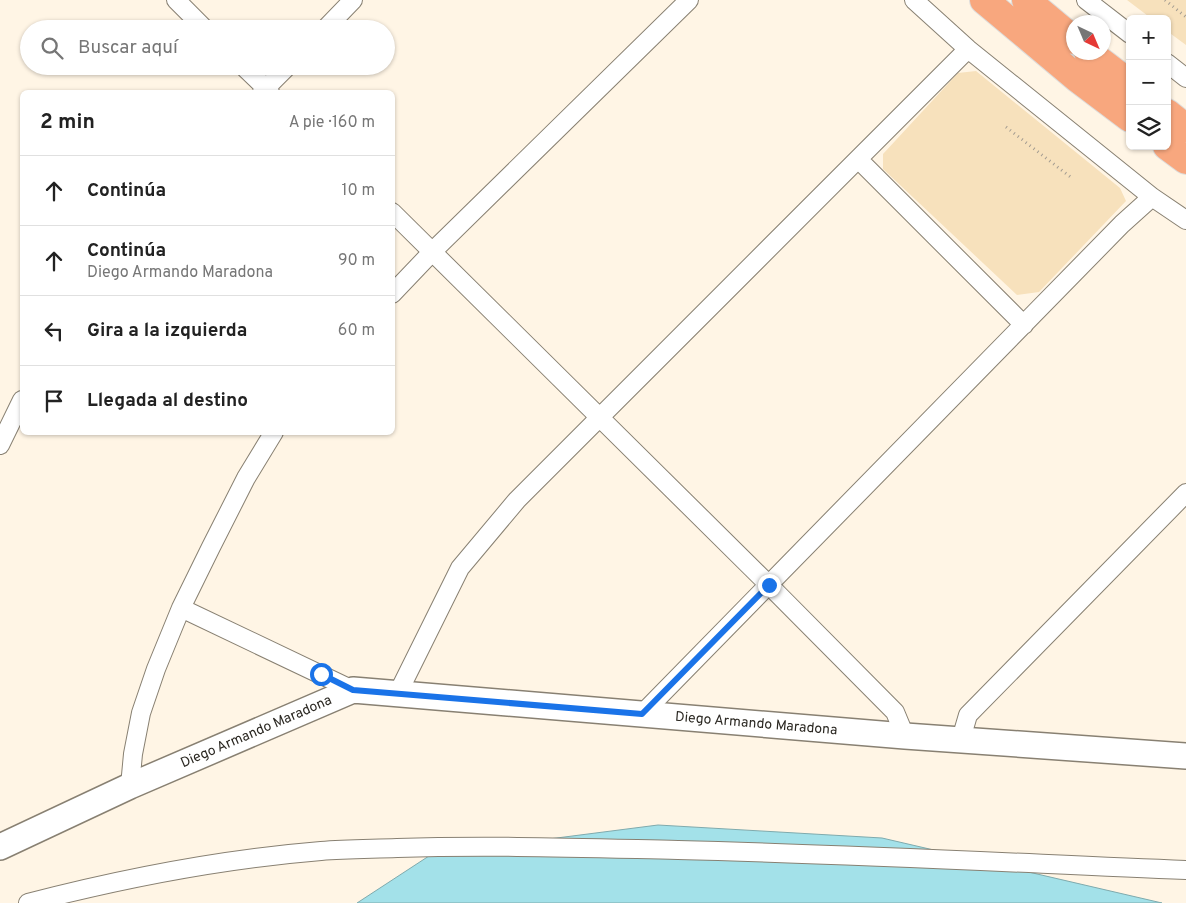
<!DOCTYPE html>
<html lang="es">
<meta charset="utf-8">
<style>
body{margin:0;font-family:Overpass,sans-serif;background:#f6f6f6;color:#222}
.controls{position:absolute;right:15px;top:15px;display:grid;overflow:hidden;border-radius:8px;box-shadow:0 1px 4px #0004}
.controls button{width:45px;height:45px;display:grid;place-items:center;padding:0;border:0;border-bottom:1px solid #e0e0e0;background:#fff;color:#222;font:25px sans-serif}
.compass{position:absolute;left:1066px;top:15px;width:45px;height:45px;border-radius:50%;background:#fff;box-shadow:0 1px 4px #0004;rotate:136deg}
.stop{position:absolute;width:15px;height:15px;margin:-11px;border:4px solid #1a73e8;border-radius:50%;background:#fff}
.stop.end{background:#1a73e8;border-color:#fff;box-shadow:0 1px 5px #0008}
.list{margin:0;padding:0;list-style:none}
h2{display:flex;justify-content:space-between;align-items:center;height:65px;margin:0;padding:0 20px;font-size:21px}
h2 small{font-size:16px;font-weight:400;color:#767676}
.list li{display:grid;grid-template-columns:32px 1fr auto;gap:15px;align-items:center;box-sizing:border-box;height:70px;padding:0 20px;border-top:1px solid #e0e0e0}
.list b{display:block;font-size:19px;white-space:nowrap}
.list p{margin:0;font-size:16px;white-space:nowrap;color:#767676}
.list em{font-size:16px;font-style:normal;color:#767676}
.icon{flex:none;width:28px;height:28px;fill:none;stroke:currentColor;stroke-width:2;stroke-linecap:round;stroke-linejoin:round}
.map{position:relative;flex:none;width:1186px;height:903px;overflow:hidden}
.search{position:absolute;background:#fff;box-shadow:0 1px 4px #0004;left:20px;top:20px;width:375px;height:55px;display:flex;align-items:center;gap:12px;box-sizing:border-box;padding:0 18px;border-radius:28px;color:#767676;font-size:19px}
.panel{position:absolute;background:#fff;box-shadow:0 1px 4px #0004;left:20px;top:90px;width:375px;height:345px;border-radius:8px}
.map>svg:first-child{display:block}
</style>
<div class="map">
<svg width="1186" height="903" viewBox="0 0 1186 903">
<rect width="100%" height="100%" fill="#fff5e5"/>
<!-- green -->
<path fill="#f7e1bc" d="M1127 0H1186V45L1167 31V19H1152Z
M976 71 1120 188 1126 201 1039 292 1017 295 883 169V154L958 73Z"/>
<!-- water -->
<path fill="#a3e1e9" stroke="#7faaad" d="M658 825 882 838 1162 903H357L432 854Z"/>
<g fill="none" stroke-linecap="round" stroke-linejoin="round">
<defs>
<path id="street" d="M176 0 205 29
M914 0 968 49 1152 197 1186 220
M1086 0 1130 34
M325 29 353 0
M1167 63 1186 78
M243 66 270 92
M262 92 288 66
M858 159 1024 325
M392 212 769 585 895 712 905 736
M392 294 433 251 689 0
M0 445 22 400
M181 608 353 690
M397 695 460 568 517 500 968 49
M642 714 1122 224 1152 197
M961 739 968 715 1186 493
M130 786 133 754 141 713 156 669 181 608 211 547 246 478 274 432
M28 903C124 878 223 859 321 851 346 849 372 849 397 848 491 845 584 848 678 850 847 854 1017 863 1186 870"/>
<g id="secondary">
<path id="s1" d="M0 847 130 786 353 690 905 736 1186 756"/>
</g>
<path id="highway" d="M984 0 1077 78 1130 118
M1026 0 1074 40
M1088 52 1130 84
M1167 113 1186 128
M1167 146 1186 160"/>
</defs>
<!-- street casing -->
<use href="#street" stroke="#888072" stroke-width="20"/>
<!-- secondary casing -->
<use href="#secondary" stroke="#888072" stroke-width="28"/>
<!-- highway casing -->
<use href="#highway" stroke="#dddddc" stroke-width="30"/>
<!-- path -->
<path stroke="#a39c91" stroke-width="3" stroke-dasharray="1 4" stroke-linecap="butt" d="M1165 0 1186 17
M1006 127 1073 179"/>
<!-- street -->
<use href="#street" stroke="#fff" stroke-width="18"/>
<!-- secondary -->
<use href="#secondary" stroke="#fff" stroke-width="25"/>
<!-- highway -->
<use href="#highway" stroke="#f8a77e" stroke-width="28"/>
</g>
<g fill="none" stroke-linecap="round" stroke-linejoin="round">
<!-- route -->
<path stroke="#1a73e8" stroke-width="6" d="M321 674 353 690 642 714 769 585"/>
</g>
<g text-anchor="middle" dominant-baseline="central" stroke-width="5" stroke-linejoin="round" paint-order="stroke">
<!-- street labels -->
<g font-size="14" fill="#2b2822" stroke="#fff5e5">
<text stroke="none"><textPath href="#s1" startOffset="791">Diego Armando Maradona</textPath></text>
<text stroke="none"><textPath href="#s1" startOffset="281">Diego Armando Maradona</textPath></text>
</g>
</g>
</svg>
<div class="controls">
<button>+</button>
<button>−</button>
<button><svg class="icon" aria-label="layers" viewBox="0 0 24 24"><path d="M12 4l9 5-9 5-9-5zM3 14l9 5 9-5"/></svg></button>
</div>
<svg class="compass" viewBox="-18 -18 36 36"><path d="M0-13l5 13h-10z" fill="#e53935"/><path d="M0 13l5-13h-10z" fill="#767676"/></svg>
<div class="stop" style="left:321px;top:674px"></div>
<div class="stop end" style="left:769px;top:585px"></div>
<div class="search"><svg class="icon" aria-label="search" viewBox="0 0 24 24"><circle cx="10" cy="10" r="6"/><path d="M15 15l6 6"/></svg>Buscar aquí</div>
<section class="panel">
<h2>2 min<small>A pie · 160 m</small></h2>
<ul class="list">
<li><svg class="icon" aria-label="ahead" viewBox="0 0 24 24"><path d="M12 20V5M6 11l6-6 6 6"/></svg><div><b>Continúa</b></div><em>10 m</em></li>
<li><svg class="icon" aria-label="ahead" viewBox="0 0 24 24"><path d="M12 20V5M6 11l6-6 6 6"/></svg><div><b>Continúa</b><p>Diego Armando Maradona</p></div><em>90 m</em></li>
<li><svg class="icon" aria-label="left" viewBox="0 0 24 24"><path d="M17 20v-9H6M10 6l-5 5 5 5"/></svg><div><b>Gira a la izquierda</b></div><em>60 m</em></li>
<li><svg class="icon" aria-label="arrive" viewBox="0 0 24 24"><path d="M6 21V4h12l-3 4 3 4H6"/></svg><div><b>Llegada al destino</b></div></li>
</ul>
</section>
</div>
